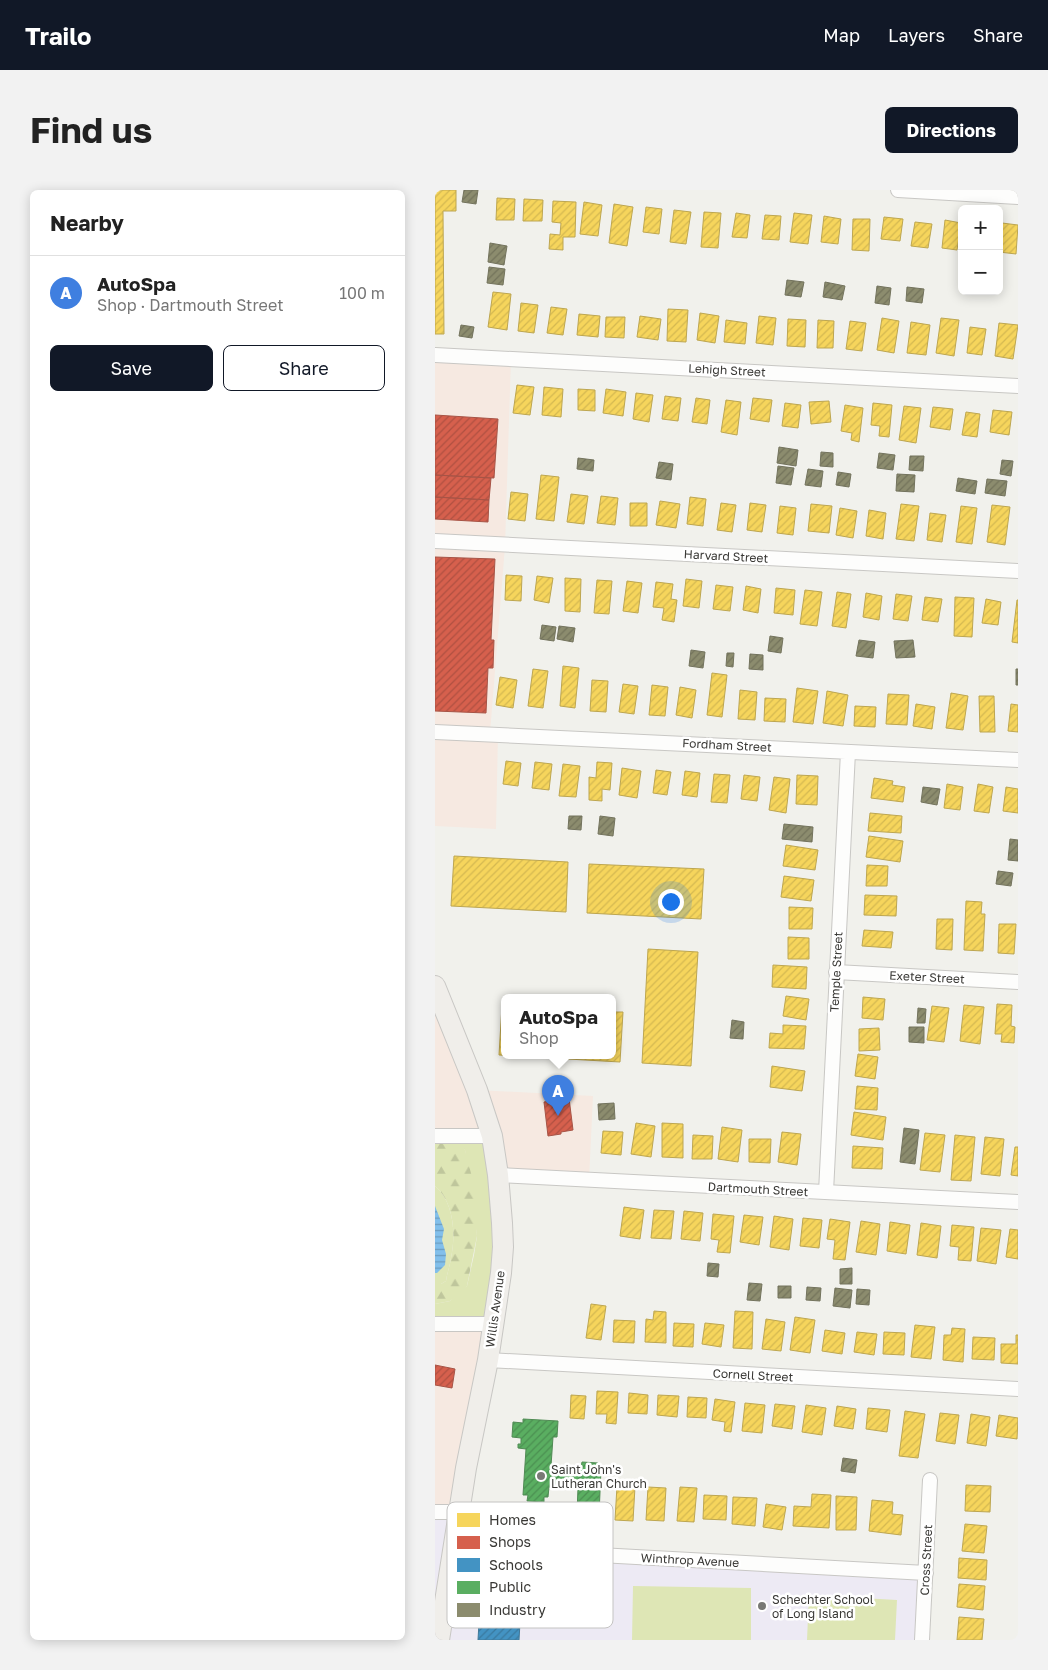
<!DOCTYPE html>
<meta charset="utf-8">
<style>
body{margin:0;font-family:"Golos Text",sans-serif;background:#f2f2f2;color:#222}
.controls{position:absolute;right:15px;top:15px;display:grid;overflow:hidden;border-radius:8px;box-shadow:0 2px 12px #0003}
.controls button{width:45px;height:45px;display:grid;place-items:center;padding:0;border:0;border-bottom:1px solid #e0e0e0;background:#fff;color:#222;font:25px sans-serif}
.you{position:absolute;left:235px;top:711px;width:18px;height:18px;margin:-12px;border:4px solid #fff;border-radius:50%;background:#1a73e8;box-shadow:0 0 0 8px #1a73e833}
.badge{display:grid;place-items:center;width:32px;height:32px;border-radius:50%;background:#111827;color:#fff;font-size:16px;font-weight:700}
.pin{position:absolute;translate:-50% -41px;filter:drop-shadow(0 1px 2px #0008)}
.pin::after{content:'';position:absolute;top:26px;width:18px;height:15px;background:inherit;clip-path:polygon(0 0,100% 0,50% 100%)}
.popup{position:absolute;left:66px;top:804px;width:115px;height:65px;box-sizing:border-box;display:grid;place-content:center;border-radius:8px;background:#fff;filter:drop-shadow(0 1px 4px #0005);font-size:16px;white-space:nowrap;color:#767676}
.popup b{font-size:19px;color:#222}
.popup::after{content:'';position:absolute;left:50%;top:100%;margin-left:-10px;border:10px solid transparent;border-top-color:#fff}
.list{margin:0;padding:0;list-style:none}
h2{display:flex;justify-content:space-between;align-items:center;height:65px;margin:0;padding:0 20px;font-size:21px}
h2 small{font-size:16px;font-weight:400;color:#767676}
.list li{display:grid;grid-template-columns:32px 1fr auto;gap:15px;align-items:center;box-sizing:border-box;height:75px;padding:0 20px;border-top:1px solid #e0e0e0}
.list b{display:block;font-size:19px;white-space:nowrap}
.list p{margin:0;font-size:16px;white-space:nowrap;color:#767676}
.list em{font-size:16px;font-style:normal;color:#767676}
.actions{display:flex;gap:10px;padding:15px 20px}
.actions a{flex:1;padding:11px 0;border:1px solid #111827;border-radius:8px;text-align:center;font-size:18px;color:#111827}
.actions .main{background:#111827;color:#fff}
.map{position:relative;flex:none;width:583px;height:1450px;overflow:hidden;border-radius:8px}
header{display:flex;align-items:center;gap:30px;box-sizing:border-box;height:70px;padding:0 25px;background:#111827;color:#fff}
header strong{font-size:24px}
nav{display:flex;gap:28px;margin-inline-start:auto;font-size:18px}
.intro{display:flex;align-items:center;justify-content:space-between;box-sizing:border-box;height:120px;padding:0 30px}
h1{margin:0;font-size:35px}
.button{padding:12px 22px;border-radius:8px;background:#111827;color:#fff;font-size:18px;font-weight:700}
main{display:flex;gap:30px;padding:0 30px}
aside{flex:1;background:#fff;border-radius:8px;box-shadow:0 2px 12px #0003}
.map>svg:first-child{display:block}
</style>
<header>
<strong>Trailo</strong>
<nav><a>Map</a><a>Layers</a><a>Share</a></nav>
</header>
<div class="intro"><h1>Find us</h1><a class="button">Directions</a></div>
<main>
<aside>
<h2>Nearby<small></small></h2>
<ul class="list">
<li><span class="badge" style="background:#3f7fe0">A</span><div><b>AutoSpa</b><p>Shop · Dartmouth Street</p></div><em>100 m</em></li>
</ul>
<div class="actions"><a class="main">Save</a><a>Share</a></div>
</aside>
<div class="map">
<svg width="583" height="1450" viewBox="0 0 583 1450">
<defs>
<pattern id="forest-firs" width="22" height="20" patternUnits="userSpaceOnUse" patternTransform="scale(1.25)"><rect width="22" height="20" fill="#dee6b5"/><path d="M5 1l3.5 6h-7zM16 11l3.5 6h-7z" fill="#bfc69c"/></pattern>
<pattern id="water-rules" width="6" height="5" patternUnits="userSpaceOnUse" patternTransform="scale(1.25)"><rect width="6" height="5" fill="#82bfeb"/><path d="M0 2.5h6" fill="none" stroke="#6b9cbf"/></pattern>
<pattern id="homes-hatch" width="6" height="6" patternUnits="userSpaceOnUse" patternTransform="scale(1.25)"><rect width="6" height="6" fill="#f6d55c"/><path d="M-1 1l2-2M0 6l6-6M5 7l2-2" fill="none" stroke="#d4b851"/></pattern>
<pattern id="shops-hatch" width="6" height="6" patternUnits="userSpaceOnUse" patternTransform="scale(1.25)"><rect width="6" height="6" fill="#d6604d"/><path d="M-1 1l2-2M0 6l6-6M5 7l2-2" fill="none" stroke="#af5041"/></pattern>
<pattern id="schools-hatch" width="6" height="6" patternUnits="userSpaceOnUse" patternTransform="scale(1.25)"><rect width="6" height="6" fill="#4393c3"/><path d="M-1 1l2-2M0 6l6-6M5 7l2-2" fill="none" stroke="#39799f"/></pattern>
<pattern id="public-hatch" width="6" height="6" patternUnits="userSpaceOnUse" patternTransform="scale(1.25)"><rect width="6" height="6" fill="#5aae61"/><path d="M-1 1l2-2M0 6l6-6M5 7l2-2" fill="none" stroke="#4b8f51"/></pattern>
<pattern id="industry-hatch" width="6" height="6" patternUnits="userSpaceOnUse" patternTransform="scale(1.25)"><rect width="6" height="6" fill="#8c8c6e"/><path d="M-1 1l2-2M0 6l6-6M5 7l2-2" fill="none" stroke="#73735b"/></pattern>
</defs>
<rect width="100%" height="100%" fill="#f1f1ec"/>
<!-- commercial -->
<path fill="#f6e9e1" d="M0 165 76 169 70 356 55 543 63 544 61 639 0 636Z
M0 796 42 900 158 906 154 990 63 985 0 946Z
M0 1134H58L24 1322H0Z"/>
<!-- education -->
<path fill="#edeaf4" d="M0 1322H24L20 1350 491 1383 487 1450H0Z"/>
<!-- green -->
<path fill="#dee6b5" d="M57 946 63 985 56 1134H0V1114L15 1111 32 1096 39 1065 42 1046 30 960 20 952Z
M0 996C19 1012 21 1044 16 1068 15 1076 12 1083 11 1091L6 1094H0Z
M198 1396 316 1398V1450H197Z
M374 1405 462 1410 460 1450H372Z"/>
<!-- forest -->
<path fill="url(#forest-firs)" d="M0 952H20L26 954 30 960 38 991 42 1046 32 1096 27 1103 15 1111 0 1114V1094H6L11 1091C12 1083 15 1076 16 1068 21 1044 19 1012 0 996Z"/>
<!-- water -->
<path fill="url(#water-rules)" d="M0 1016 9 1039 7 1050 11 1064 10 1075 2 1083H0Z"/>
<!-- homes -->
<path fill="url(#homes-hatch)" stroke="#bda650" d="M0 0H21V21H8L9 144H0Z
M62 8 80 9 79 30H61Z
M89 9 108 10 107 31H88Z
M118 11 141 12 140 47H128V60L114 59 115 44 125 45 126 33 117 32Z
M149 12 167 15 163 46 145 44Z
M179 14 198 17 192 56 174 53Z
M211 17 227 19 224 44 208 42Z
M239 20 256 22 251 54 235 52Z
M269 22 286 23 283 58 266 57Z
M301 23 315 25 312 48 297 47Z
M359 23 377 25 373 54 355 52Z
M330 25 346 26 344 50 327 49Z
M389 26 406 29 403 54 386 52Z
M449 27 468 29 465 51 446 49Z
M418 29H435L434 61 417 60Z
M510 30 526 33 522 60 507 58Z
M480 32 497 34 493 58 476 56Z
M567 33 583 35 581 64 564 62Z
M58 102 76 104 72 140 53 137Z
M86 113 103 115 99 143 83 141Z
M116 117 132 119 128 145 112 143Z
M233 119 253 120 251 152 232 151Z
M265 123 284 126 280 153 262 150Z
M144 124 165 126 163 147 142 145Z
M205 126 226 129 223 150 202 147Z
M324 126 341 128 338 155 321 153Z
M171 127H190L189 148 170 147Z
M447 128 464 131 459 163 442 160Z
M506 128 524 130 519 166 501 163Z
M353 129 371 130 370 157 352 156Z
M291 130 312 133 310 154 289 152Z
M383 130 399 131 398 158H382Z
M415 131 431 133 427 161 411 159Z
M476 132 495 135 491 165 472 163Z
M564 133 583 135 578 169 560 166Z
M535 137 551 139 547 165 532 163Z
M82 195 99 197 95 225 78 223Z
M109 197 128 199 126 227 107 225Z
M143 199 160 200V221L143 220Z
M171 199 191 202 188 226 168 223Z
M201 203 218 205 214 232 198 229Z
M230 206 246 208 243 231 227 229Z
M261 208 275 210 272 234 257 232Z
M318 208 337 210 334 232 315 229Z
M291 210 306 212 302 245 286 242Z
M394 211 396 232 376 234 374 212Z
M350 213 366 215 363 238 347 236Z
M438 213 457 215 454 247 444 246 445 236 436 235Z
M410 215 428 218 424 252 416 250 417 243 406 241Z
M469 216 486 218 481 253 464 250Z
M498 217 518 219 515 240 495 237Z
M558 220 577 222 574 245 555 242Z
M531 222 545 224 542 247 527 245Z
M106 285 124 287 119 331 101 329Z
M76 302 93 304 90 331 73 329Z
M136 304 153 306 149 334 132 332Z
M166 306 183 308 180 335 162 333Z
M255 307 271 309 268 336 252 334Z
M225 311 245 314 241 338 221 335Z
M195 313H212V336H195Z
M286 313 301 315 297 342 282 340Z
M315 313 331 315 327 342 312 340Z
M376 314 397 316 394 343 373 341Z
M466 314 484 316 479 351 461 349Z
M557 315 575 317 570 355 552 352Z
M345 316 361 318 358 345 342 343Z
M526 316 542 318 537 354 521 352Z
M405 318 422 321 418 348 401 345Z
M434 320 451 323 448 349 431 346Z
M495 323 511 325 507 352 492 350Z
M71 385 87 386 86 411 70 410Z
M102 386 118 388 114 413 99 410Z
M130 388 146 389 145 422 130 421Z
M251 389 267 391 264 418 248 416Z
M162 390 177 391 174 424 159 423Z
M192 391 207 393 203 423 188 421Z
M221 392 238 394 236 409 242 410 239 432 227 430 229 418 218 417Z
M281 395 298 397 295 421 278 419Z
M311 396 326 399 323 423 308 420Z
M341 398 360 400 358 425 339 423Z
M370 400 387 402 382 436 365 434Z
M402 402 416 404 411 438 397 436Z
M431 403 447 406 444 430 428 427Z
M461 404 477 406 473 431 458 429Z
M490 407 507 409 503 432 487 430Z
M520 407 539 408 537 447 519 446Z
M551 409 566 412 563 435 547 433Z
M582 410H583V453L577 452Z
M128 476 144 478 140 518 125 516Z
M98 479 113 481 108 518 93 516Z
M277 483 292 485 287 527 272 525Z
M65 487 82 490 78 518 61 515Z
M157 490 173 491 171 522 155 521Z
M188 494 203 496 199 524 184 522Z
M217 495 233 497 230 526 214 525Z
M245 497 261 500 257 528 241 525Z
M362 498 383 501 378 534 358 532Z
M305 500 322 502 320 530 303 529Z
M392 501 413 505 408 536 388 533Z
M516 503 533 506 528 540 511 538Z
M453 504 474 505 472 535 451 534Z
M544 506H559L560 542H545Z
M330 508 351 509 350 532 329 531Z
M481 514 500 517 497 539 478 536Z
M576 514 583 515V542L573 541Z
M420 516 441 517 440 537 419 536Z
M71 571 86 573 83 596 68 594Z
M100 572 117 574 114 600 97 598Z
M162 572 177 573 175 600 167 599V611L154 610V587L161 588Z
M128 574 145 576 141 607 124 606Z
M187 578 206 581 202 608 184 605Z
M221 580 236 582 232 605 218 603Z
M250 581 265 583 262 607 247 605Z
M279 584 295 585 292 613 276 612Z
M309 585 325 587 322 611 306 609Z
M362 585 383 586 382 615 361 614Z
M339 587 355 589 351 623 334 620Z
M439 588 458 591 457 595 470 597 468 612 436 608Z
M512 594 528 597 525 620 509 618Z
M543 594 558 597 554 623 539 621Z
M571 597 583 599V623L568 621Z
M435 623 467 626 466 643 433 641Z
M434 646 468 651 465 672 431 667Z
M351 655 383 660 380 680 348 676Z
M19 666 133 672 131 722 16 716Z
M154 674 269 679 266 729 152 723Z
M432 675 453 676 452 696H431Z
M349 686 379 690 376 711 346 707Z
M430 705 462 706 461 726 429 725Z
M531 711 547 712 546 724H550L548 761 529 760Z
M354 717 378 718 377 739H354Z
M502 729H518L517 760 501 759Z
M564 734H581L579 764 563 763Z
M429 740 458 742 456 758 427 756Z
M353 747 374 748V769H353Z
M213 759 263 762 256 876 207 873Z
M338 775 372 777 371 799 337 797Z
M351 806 374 809 371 830 348 826Z
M428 807 450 809 448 830 427 828Z
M562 814 577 815 576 836 580 837 579 853 566 852 567 844H560Z
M529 815 549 817 545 854 525 851Z
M67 816H69V865H177V822H188L185 872 64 865Z
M497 816 514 818 509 852 492 850Z
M348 835 371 836 369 859 334 858 335 843 348 844Z
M444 838 445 860 424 861V839Z
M423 864 443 867 440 889 420 886Z
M337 876 370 881 367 901 335 897Z
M422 896 443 898 442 920 420 919Z
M419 922 451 927 448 950 416 945Z
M201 933 220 936 216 967 196 964Z
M227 933 248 934V968L227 967Z
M287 937 307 940 303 972 283 969Z
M168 941 188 942 186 965 166 963Z
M347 942 366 944 362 975 343 972Z
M490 943 510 945 505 982 485 980Z
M258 945 278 946 277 969H257Z
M520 945 540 947 536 991 516 990Z
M550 947 569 949 565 986 546 984Z
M314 949H336L335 973 314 972Z
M418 956 448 958 447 979 417 978Z
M580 957H583V986L576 985Z
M189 1017 209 1020 205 1049 185 1046Z
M219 1020 239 1021 236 1049 216 1048Z
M249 1021 268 1023 265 1051 246 1049Z
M278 1024 299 1026 295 1063 282 1062 284 1050 276 1049Z
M309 1025 328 1027 324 1055 305 1052Z
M339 1026 358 1029 354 1060 335 1057Z
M368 1028 387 1030 384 1058 365 1056Z
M395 1029 415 1032 410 1070 398 1069 400 1050 392 1049Z
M426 1031 445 1034 441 1065 421 1062Z
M455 1032 475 1035 471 1064 452 1061Z
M486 1033 506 1036 502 1068 482 1065Z
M517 1035 539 1037 536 1071 523 1070 524 1057 515 1056Z
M546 1038 566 1040 561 1074 542 1071Z
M575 1039 583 1040V1069L571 1067Z
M156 1114 171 1116 166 1150 151 1148Z
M219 1121 231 1122V1153L210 1152 211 1129 218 1130Z
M300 1121 318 1122 317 1159 298 1158Z
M360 1127 380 1130 375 1163 355 1160Z
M331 1129 350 1132 346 1161 327 1159Z
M179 1130 200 1131 199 1153 178 1152Z
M239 1133 259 1134 258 1157 238 1156Z
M270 1133 289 1135 286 1157 267 1154Z
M480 1135 500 1137 496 1169 476 1167Z
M517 1138 530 1139 528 1172 508 1170 509 1145H516Z
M390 1140 410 1143 407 1164 387 1161Z
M422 1142 442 1144 439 1165 419 1162Z
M449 1142 470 1143 469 1165 448 1164Z
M581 1145H583V1174L566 1173V1154H581Z
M538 1147 560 1148 559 1170 537 1169Z
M162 1201 183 1202 181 1234 171 1233 172 1224H161Z
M194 1203 213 1205 212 1224 193 1223Z
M136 1205 151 1206 149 1229 135 1228Z
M223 1205 244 1206 242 1227 222 1225Z
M253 1207 272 1208 271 1228 252 1227Z
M280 1209 300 1212 296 1242 289 1241 290 1232 277 1230Z
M310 1213 330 1215 327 1243 307 1241Z
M340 1214 360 1216 357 1239 337 1236Z
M371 1215 391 1218 387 1245 367 1242Z
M402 1216 421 1219 418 1239 399 1236Z
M433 1218 455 1220 452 1242 431 1239Z
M470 1221 490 1224 483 1268 464 1266Z
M505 1223 524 1225 520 1254 501 1251Z
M536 1224 555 1227 551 1256 532 1253Z
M564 1225 583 1228 582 1249 561 1246Z
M531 1295 556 1296 555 1322 530 1321Z
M182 1296 200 1297 198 1331 180 1330Z
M213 1297 231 1298 229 1331 211 1330Z
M245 1297 262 1298 259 1332 242 1331Z
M377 1304 396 1305 394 1338 358 1336 359 1316 376 1317Z
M269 1305 292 1306 291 1330 268 1329Z
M401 1306 422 1307 421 1340H401Z
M298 1307 322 1308 320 1336 297 1334Z
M437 1310 458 1312 457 1324 468 1325 466 1345 434 1341Z
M331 1314 351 1317 347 1340 328 1337Z
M530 1334 552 1336 549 1363 527 1361Z
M524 1368 552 1370 551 1390 523 1388Z
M524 1394 550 1396 548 1420 522 1417Z
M524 1427 549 1429 547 1450H522Z"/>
<!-- shops -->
<path fill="url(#shops-hatch)" stroke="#a75446" d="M0 225 63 229 59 288 0 285Z
M0 285 56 288 54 310 0 307Z
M0 307 54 310 53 332 0 329Z
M0 367 60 369 56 450H59L58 478H53L51 523 0 521Z
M134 908 138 940 126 942V944L113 946 109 912Z
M0 1175 20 1179 17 1198 0 1195Z"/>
<!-- schools -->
<path fill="url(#schools-hatch)" stroke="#407898" d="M47 1379 144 1384 142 1418 86 1415 84 1450H43Z"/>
<!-- public -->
<path fill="url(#public-hatch)" stroke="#508b54" d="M88 1229 123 1231 122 1247H118L116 1276 146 1277 147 1272 163 1273V1279H166L164 1325 158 1324V1331L148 1330V1323H142L143 1298 114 1297 113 1307H109V1312L92 1311 93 1305H88L91 1259 83 1258V1254H86V1248L77 1247 78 1232 88 1233Z"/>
<!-- industry -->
<path fill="url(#industry-hatch)" stroke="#73735d" d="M29 0H43L41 14 27 12Z
M55 53 72 56 69 75 53 72Z
M54 77 70 79 68 95 52 93Z
M352 90 369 92 366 107 350 105Z
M390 92 410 96 407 110 388 107Z
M442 96 456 98 454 115 440 113Z
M472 97 489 99 487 113 471 111Z
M26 135 39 137 37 148 24 146Z
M344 257 363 260 361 276 342 273Z
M386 262 398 263V277L385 276Z
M444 263 460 265 458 280 442 278Z
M475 266H489L488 281 474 280Z
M143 268 159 270 158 281 142 279Z
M567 270 578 271 576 286 565 284Z
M224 272 238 274 236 290 221 288Z
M343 276 359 278 356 295 341 293Z
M373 279 388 281 386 297 370 295Z
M403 282 416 284 414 297 401 295Z
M462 284 480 285 479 302 461 301Z
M523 288 542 291 540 304 521 301Z
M552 289 572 291 570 306 550 303Z
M107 435 121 437 119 451 105 449Z
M124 436 140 438 138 452 122 449Z
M335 446 348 448 346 463 333 461Z
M424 450 440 452 438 468 421 466Z
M478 450 480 467 461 468 459 451Z
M256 460 270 462 268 478 254 476Z
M292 463H299L298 477 291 476Z
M315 464 328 465V480L314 479Z
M581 479H583V495H581Z
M488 597 505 599 502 615 486 612Z
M134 626H147L146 640 133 639Z
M165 626 180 628 178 646 163 644Z
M349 634 378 637 377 652 347 649Z
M575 649 583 650V671L573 670Z
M563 681 578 683 576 696 561 694Z
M483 818 491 819 490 833H482Z
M297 830 309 832 308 849 295 848Z
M474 837H489V853L474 852Z
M179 913 180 929 164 930 163 914Z
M469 938 484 940 480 974 465 972Z
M273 1073 284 1074 283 1087 272 1086Z
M417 1078V1094H405V1079Z
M314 1093 327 1094 325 1111 312 1110Z
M343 1096H356V1108H343Z
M372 1097 386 1098 385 1111 371 1110Z
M400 1098 417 1100 415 1118 398 1116Z
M422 1099 435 1100 434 1115 421 1114Z
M408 1268 422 1270 420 1283 406 1281Z"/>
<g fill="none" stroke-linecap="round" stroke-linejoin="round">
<defs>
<path id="street" d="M463 0 583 7
M0 165 583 196
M0 351 583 381
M0 542 583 570
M401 782 583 792
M0 946H57
M63 985 583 1012
M391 1002 413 562
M0 1134H58
M53 1170 583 1199
M0 1322H24
M19 1357 491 1383
M487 1450 495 1290"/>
<path id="secondary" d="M0 796 42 900 57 946 63 985 67 1033 68 1057 66 1083 53 1170 31 1278 4 1450"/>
</defs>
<!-- street casing -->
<use href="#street" stroke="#c8c7c4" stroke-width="16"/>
<!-- secondary casing -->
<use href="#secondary" stroke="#c8c7c4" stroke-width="22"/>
<!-- street -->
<use href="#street" stroke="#fdfdfc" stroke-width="14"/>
<!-- secondary -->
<use href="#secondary" stroke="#f0eeea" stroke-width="20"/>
</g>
<!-- markers -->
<g fill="#797975" stroke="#fff" stroke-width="2">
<circle cx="106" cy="1286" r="5"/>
<circle cx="327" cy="1416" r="5"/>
</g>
<g text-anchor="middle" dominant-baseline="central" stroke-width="5" stroke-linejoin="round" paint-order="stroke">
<!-- street labels -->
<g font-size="12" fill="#393835" stroke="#fff">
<text transform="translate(292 180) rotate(3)">Lehigh Street</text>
<text transform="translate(291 366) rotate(3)">Harvard Street</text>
<text transform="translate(292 555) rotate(3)">Fordham Street</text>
<text transform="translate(401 782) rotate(-87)">Temple Street</text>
<text transform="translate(492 787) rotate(3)">Exeter Street</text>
<text transform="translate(323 999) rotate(3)">Dartmouth Street</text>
<text transform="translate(60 1119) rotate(-82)">Willis Avenue</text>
<text transform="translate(318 1185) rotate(3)">Cornell Street</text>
<text transform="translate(255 1370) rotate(3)">Winthrop Avenue</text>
<text transform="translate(491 1370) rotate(-87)">Cross Street</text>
</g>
<!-- poi labels -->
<g font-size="12" fill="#393835" stroke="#fff" text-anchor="start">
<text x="116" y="1279">Saint John's<tspan x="116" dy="14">Lutheran Church</tspan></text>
<text x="337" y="1409">Schechter School<tspan x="337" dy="14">of Long Island</tspan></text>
</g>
</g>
<!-- legend -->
<rect x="12" y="1312" width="166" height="126" rx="8" fill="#fff" stroke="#c4c3c2" stroke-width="1"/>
<rect x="22" y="1323" width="23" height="14" fill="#f6d55c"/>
<rect x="22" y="1346" width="23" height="13" fill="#d6604d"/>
<rect x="22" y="1368" width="23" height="14" fill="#4393c3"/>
<rect x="22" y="1391" width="23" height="13" fill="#5aae61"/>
<rect x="22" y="1413" width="23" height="14" fill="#8c8c6e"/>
<g font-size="14" fill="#393835">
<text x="54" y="1335">Homes</text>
<text x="54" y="1357">Shops</text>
<text x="54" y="1380">Schools</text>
<text x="54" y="1402">Public</text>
<text x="54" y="1425">Industry</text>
</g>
</svg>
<div class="controls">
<button>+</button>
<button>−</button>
</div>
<div class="you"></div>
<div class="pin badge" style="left:123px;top:926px;background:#3f7fe0">A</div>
<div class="popup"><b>AutoSpa</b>Shop</div>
</div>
</main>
